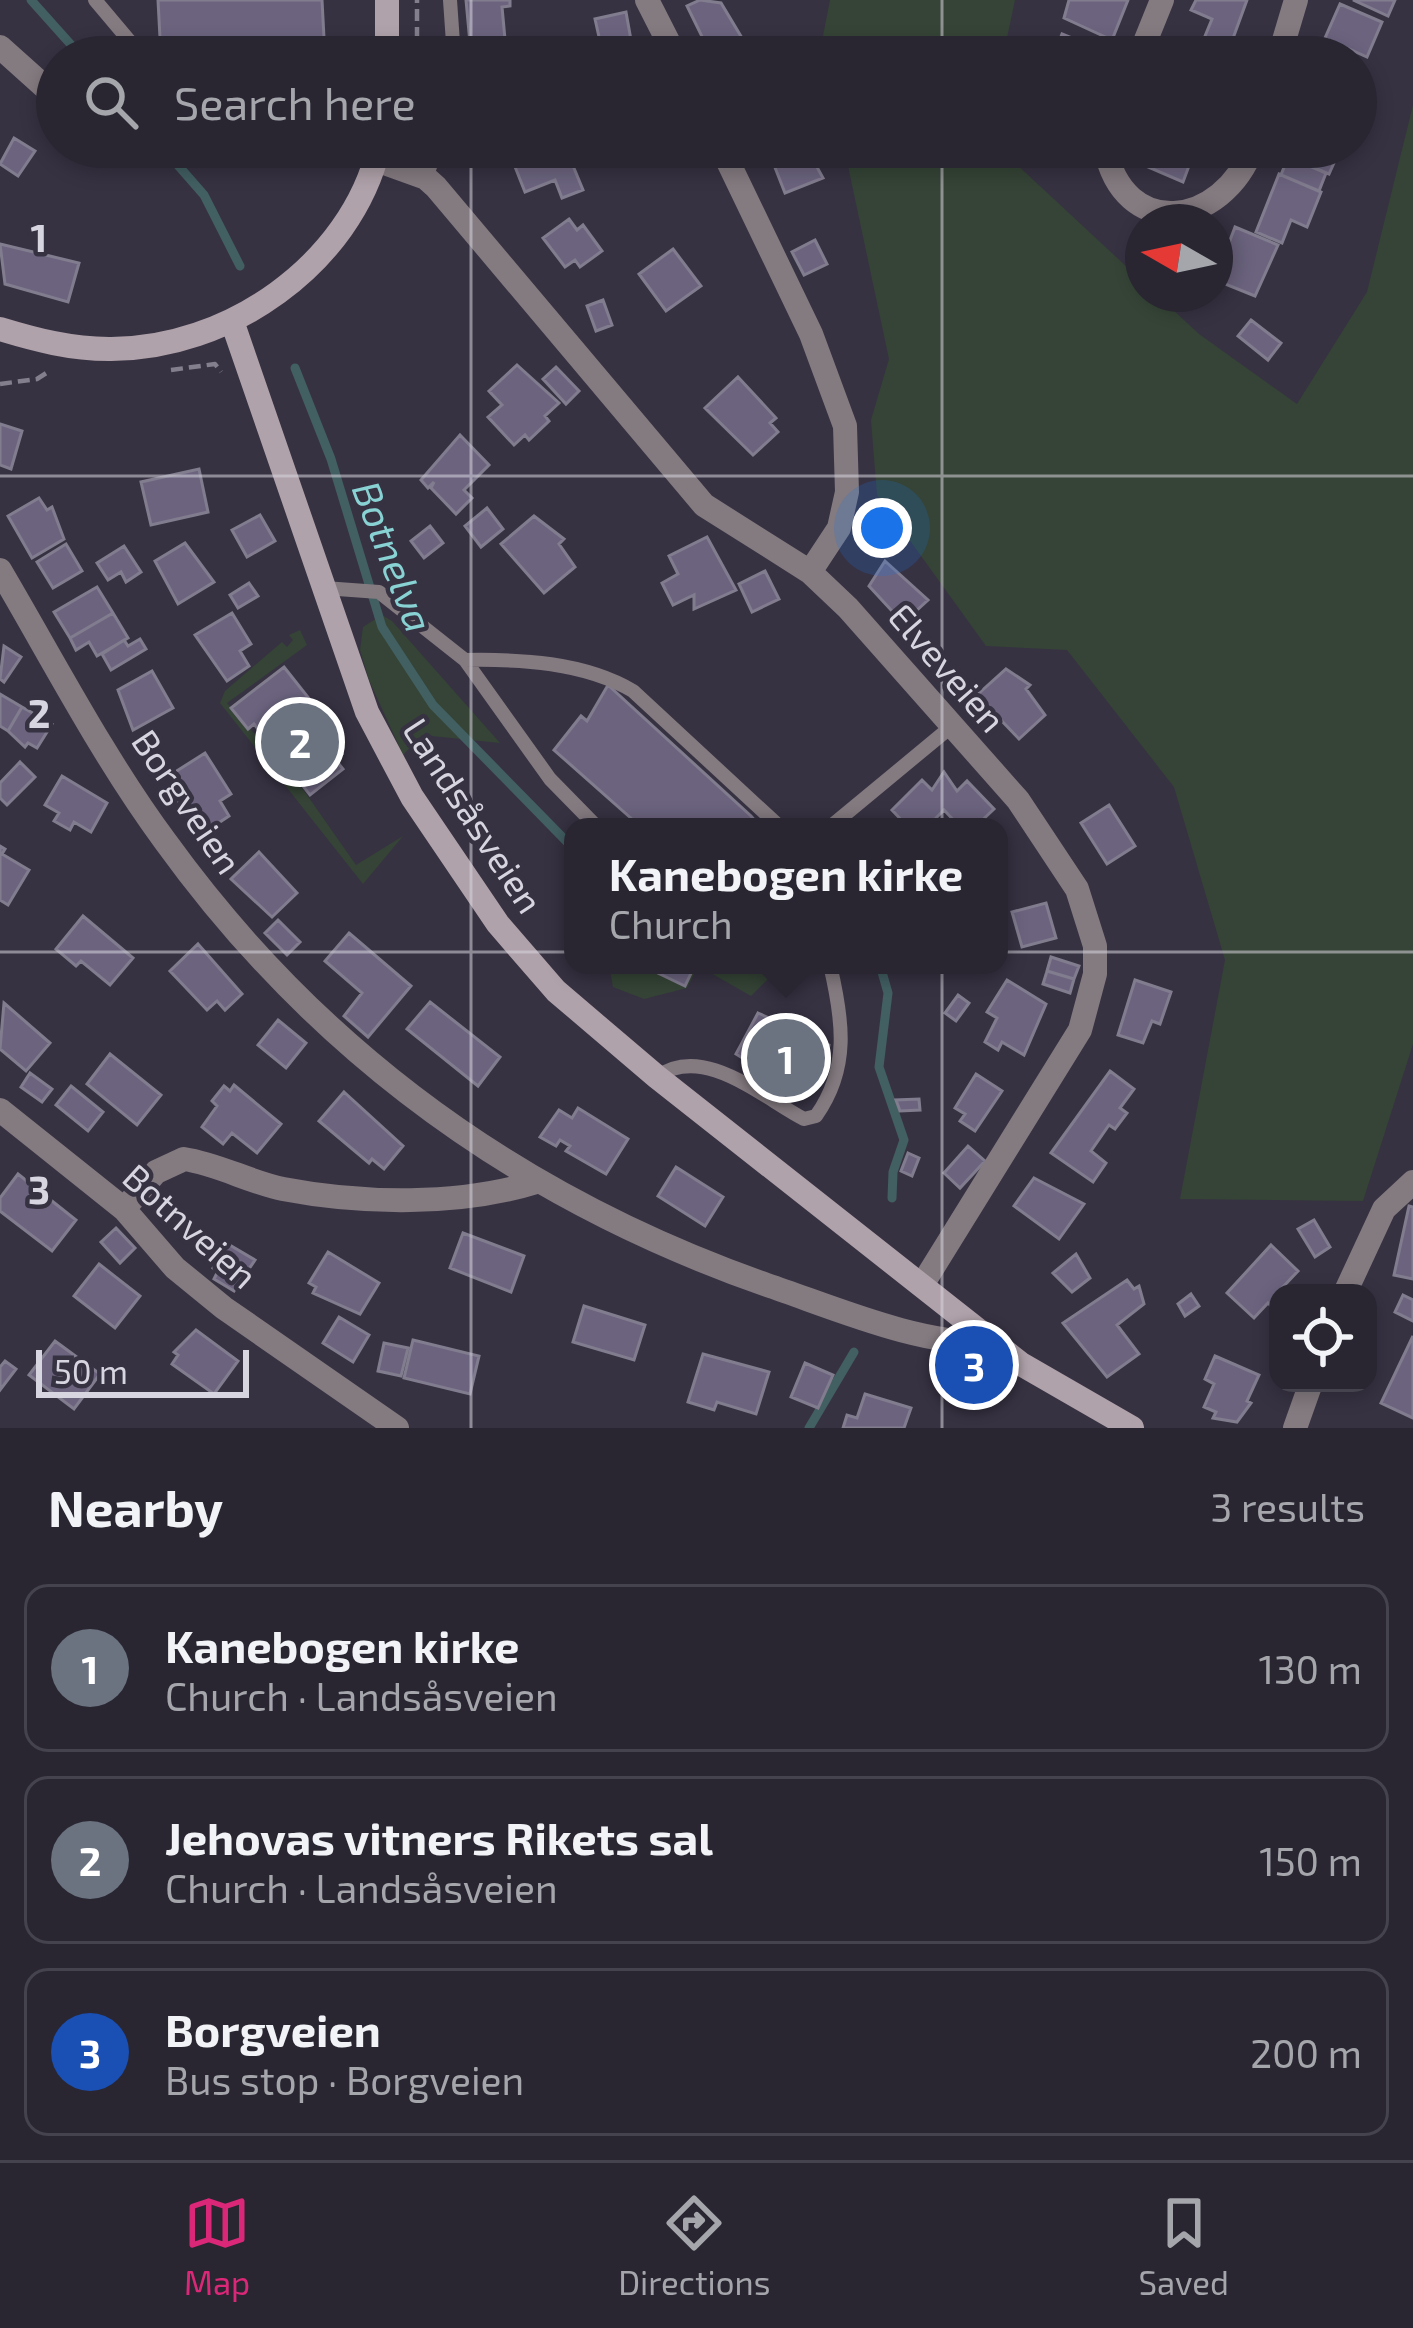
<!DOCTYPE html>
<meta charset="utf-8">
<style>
body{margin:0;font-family:"Exo 2",sans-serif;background:#312e3a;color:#f1f3f6}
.controls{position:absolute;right:36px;bottom:36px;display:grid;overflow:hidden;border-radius:24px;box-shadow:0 6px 18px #0003}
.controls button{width:108px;height:108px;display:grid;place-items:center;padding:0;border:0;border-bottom:3px solid #45434d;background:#292632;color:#f1f3f6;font:60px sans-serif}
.compass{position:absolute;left:1125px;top:204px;width:108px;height:108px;border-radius:50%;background:#292632;box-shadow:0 6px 18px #0003;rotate:279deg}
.scale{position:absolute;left:36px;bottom:30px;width:213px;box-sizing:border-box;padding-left:12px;border:6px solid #d7d5df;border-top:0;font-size:33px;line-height:42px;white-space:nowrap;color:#d7d5df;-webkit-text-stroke:9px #373242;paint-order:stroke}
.you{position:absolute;left:882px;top:528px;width:42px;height:42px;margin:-30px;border:9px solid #fff;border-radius:50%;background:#1a73e8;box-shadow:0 0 0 18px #1a73e833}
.badge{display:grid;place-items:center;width:78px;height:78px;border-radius:50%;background:#db2777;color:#fff;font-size:39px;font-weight:700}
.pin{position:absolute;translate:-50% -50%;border:6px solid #fff;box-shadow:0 3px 12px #0006}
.popup{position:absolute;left:564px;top:818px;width:444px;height:156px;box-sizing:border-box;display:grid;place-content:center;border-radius:24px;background:#292632;filter:drop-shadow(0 3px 9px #0005);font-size:39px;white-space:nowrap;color:#a5a5ac}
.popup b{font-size:45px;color:#f1f3f6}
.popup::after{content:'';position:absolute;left:50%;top:100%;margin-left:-24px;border:24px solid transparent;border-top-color:#292632}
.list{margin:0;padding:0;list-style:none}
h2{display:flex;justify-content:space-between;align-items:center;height:156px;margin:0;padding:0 48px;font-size:51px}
h2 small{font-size:39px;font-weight:400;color:#a5a5ac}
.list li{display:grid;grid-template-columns:78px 1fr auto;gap:36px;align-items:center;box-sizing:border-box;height:168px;margin:0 24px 24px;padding:0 24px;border:3px solid #45434d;border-radius:24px}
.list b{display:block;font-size:45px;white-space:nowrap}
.list p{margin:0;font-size:39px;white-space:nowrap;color:#a5a5ac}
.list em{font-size:39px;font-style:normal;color:#a5a5ac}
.icon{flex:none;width:66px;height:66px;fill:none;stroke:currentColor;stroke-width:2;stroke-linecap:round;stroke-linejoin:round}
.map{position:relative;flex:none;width:1413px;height:1428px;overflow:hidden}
.search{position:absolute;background:#292632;box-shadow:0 6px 18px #0003;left:36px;right:36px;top:36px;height:132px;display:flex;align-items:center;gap:30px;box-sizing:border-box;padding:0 42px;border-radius:66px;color:#a5a5ac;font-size:45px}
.sheet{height:732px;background:#292632}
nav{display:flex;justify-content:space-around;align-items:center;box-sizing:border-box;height:168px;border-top:3px solid #45434d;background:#292632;font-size:33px;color:#a5a5ac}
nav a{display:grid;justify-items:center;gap:6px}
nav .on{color:#db2777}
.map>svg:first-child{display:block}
</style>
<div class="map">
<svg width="1413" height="1428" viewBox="0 0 1413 1428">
<rect width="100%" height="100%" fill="#373242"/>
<!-- green -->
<path fill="#354436" d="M830 0H1015L1003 57H826L822 41Z
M1413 105V1044L1363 1201 1180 1199 1225 960 1174 787 1067 650 986 646 877 495 871 420 889 359 844 147H998L1143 282V294H1156L1199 334 1297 404 1367 292Z
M382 615 392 621 500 743 422 735 403 755 369 680 360 650 363 627Z
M300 630 307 645 227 703 300 785 356 865 403 836 363 884 220 703 225 691 282 642 287 647 293 640 289 635Z
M609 965H699L687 988 644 999 613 987Z
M711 965H782L751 996 709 972Z"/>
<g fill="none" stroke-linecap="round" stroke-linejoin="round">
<!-- stream -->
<path stroke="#425f62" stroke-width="9" d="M31 0 82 57
M162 147 204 195 240 266
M295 368 331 459 382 627 433 705 573 848
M880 965 888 993 879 1067 904 1140 893 1172 892 1198
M809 1428 854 1352"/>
</g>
<!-- building -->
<path fill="#6c647f" stroke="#827c8f" stroke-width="3" d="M158 0H322L325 57H161Z
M466 0H510V6L502 7 505 39 470 43Z
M700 0 721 3 748 48 732 57H712L687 6Z
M1069 0H1128L1112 40 1064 18Z
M1196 0H1247L1228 52 1203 41 1212 19 1191 10Z
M1353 0H1395L1388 16Z
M1340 4 1382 22 1367 57 1325 38Z
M626 12 631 40 601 46 595 19Z
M1062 34 1109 53 1107 57H1053Z
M1187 41 1223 57H1180Z
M14 138 35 151 18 176 0 164Z
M196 147H303L196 153Z
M542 147H552L560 165 571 161 583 190 562 198 555 180 525 192 512 159Z
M767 147H806L823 178 785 193Z
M1148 147H1196L1183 182 1141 164Z
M1290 147H1341L1329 174 1286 156Z
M1288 157 1326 173 1319 191 1281 175Z
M1279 174 1321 192 1307 227 1291 220 1282 243 1256 232Z
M569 219 577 230 583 225 602 251 580 267 575 260 565 267 543 238Z
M1235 227 1278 245 1255 296 1215 280Z
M815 240 827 264 804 275 792 252Z
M0 244 79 263 68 302 5 284Z
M673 249 701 286 666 311 639 274Z
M603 300 612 325 596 331 587 306Z
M1251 320 1281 343 1268 360 1238 336Z
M517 365 559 403 545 416 549 421 529 440 525 435 514 445 488 417 502 405 489 391Z
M556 367 579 391 566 404 543 379Z
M738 377 776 418 770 423 778 432 753 455 705 408Z
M0 424 22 431 11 469 0 465Z
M460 435 489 465 464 490 472 498 456 514 431 488 434 482 428 488 421 480Z
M199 469 208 512 151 525 141 482Z
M39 498 47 510 52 507 64 539 32 558 8 516Z
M487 508 503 529 481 547 465 526Z
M260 515 275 541 247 557 232 530Z
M534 516 564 539 559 544 575 567 544 593 501 544Z
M430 526 443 543 424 558 411 541Z
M707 537 736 590 694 609V595L673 605 662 583 678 574 669 556Z
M185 543 214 582 178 604 155 561Z
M66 544 82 571 53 588 37 562Z
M124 546 141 572 126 582 121 572 108 580 97 563Z
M885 561 928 600 903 623 869 586Z
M765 571 779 599 752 612 739 584Z
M249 583 258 596 238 608 230 595Z
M97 587 113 613 70 638 54 612Z
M113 613 128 638 97 656 89 642 76 650 70 638Z
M232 613 251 644 240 651 249 666 227 681 195 635Z
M140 639 146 649 111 670 102 654 124 640 128 646Z
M4 646 21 657 4 682 0 679Z
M284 667 311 701 304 707 342 754 335 759 343 769 310 795 254 724 248 729 231 708Z
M1006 669 1030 685 1026 689 1045 715 1019 739 977 695Z
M152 671 173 708 133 730 118 690Z
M608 685 751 816 758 824 641 827 554 750 581 716 587 721Z
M0 694 22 707 8 731 0 726Z
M22 707 52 724 37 748 28 743 25 747 8 731Z
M205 753 231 794 220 801 229 816 199 836 170 791 179 785 172 774Z
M20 762 35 777 7 805 0 798V783Z
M944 772 957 791 967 781 994 809 975 827H960L944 810 927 827H908L892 810 922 780 932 790Z
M62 776 107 803 91 832 74 822 70 830 54 821 59 813 45 805Z
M1109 805 1135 846 1107 864 1081 823Z
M0 846 5 849 2 854 29 870 8 905 0 900Z
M259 852 297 893 272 917 231 879Z
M1046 903 1056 938 1022 947 1012 912Z
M83 916 133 958 110 985 81 961 76 966 56 949Z
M278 920 300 942 287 955 265 933Z
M349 933 411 986 368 1037 344 1016 362 993 325 961Z
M198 944 242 994 225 1010 217 1001 207 1010 170 971Z
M1051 957 1079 966 1074 979 1047 971Z
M641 965H695L685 986Z
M1047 971 1074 979 1070 993 1043 984Z
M1007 980 1046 1004 1024 1055 1002 1042 998 1050 985 1042 997 1018 987 1012Z
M1135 980 1171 992 1160 1024 1152 1021 1143 1043 1118 1035Z
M958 995 969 1003 956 1021 945 1013Z
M430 1002 500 1057 478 1086 407 1029Z
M4 1003 50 1043 26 1071 0 1049Z
M758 1013 829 1045 825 1064 820 1062 803 1096 736 1054Z
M278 1020 306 1043 286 1068 258 1045Z
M110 1054 161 1095 137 1125 87 1084Z
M1110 1071 1134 1089 1120 1108 1127 1113 1115 1129 1109 1125 1091 1151 1106 1163 1093 1182 1051 1153Z
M30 1073 52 1089 42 1102 21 1087Z
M976 1074 1002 1091 975 1131 960 1121 965 1114 955 1108Z
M234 1085 281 1124 257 1153 232 1133 223 1144 202 1127 217 1106 212 1101 224 1086 230 1091Z
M71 1086 103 1112 88 1131 56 1105Z
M344 1092 403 1146 384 1169 372 1159 369 1163 319 1121Z
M919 1099 920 1110 900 1111 896 1100Z
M578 1108 628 1139 606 1174 566 1151 570 1146 560 1140 556 1146 540 1137 559 1110 572 1118Z
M968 1146 985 1161 960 1188 944 1173Z
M908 1153 919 1158 912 1176 901 1171Z
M676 1167 723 1197 705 1226 658 1196Z
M18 1174 76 1220 52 1251 0 1211V1198Z
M1034 1178 1084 1204 1059 1239 1014 1206Z
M1409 1206 1413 1207V1279L1394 1275Z
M1314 1220 1330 1247 1315 1257 1298 1229Z
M116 1228 135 1248 120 1263 101 1242Z
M463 1233 524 1256 511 1292 450 1268Z
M228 1244 255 1260 234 1291 214 1279 218 1271 213 1268Z
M1271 1245 1298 1271 1282 1288 1287 1293H1278L1275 1310 1268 1303 1254 1318 1227 1293Z
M328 1252 379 1283 360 1314 313 1293 316 1287 309 1283Z
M1076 1254 1090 1278 1072 1292 1053 1273Z
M99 1264 140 1296 115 1328 74 1296Z
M1127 1280 1134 1289 1139 1286 1144 1304 1117 1325 1139 1354 1107 1377 1063 1323Z
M1191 1294 1199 1306 1185 1316 1178 1304Z
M1403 1295 1413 1300V1321L1395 1312Z
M584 1306 645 1325 634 1360 573 1342Z
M339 1317 369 1335 353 1362 323 1343Z
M196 1330 238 1361 214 1394 172 1364 178 1355 174 1352Z
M1413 1336V1418L1381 1403Z
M413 1340 479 1356 470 1394 404 1378Z
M55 1341 100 1374 74 1409 29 1375Z
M384 1343 408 1348 401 1376 378 1371Z
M703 1354 769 1372 756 1414 717 1402 714 1410 688 1402Z
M1215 1356 1259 1375 1247 1401 1251 1403 1237 1422 1213 1418 1216 1412 1204 1407 1214 1384 1205 1379Z
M5 1361 16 1369 0 1390V1367Z
M805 1363 833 1375 818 1408 791 1397Z
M865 1394 911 1408 904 1428H843L847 1415 857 1418Z"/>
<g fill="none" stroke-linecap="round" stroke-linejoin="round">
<!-- path -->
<path stroke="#837f8c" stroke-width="4.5" stroke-dasharray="12 6" stroke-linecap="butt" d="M417 57V0
M171 370 215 364 221 372
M0 384 37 379 51 370"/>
<!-- lane -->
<path stroke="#847b80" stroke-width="14" d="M95 0 143 57
M450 0 454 57
M426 178 437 147
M324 588 379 592 465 660 550 779 597 827
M465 660C520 659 584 662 633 691L780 827
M830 827 952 726
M657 1077C703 1043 762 1097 804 1119L816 1116C850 1068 843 1020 830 965"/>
<!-- street -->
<path stroke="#847b80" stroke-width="24" d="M647 0 676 57
M0 47 57 98
M1139 57 1162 0
M1279 57 1296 0
M721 147 811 334 845 426 847 492 839 528 810 572
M1105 147C1123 241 1222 229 1253 147
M376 160 426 178 436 187 704 505 810 572 848 608 1018 800 1077 889 1095 946V974L1080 1030 922 1285
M0 570C53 660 103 757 165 841 318 1053 521 1199 767 1285 838 1309 919 1345 994 1343
M0 1110 124 1209 175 1268 224 1308 397 1428
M124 1209 156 1172 184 1159C218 1164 249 1182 283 1189 361 1204 460 1206 536 1182
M1345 1293 1384 1209 1413 1182
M1295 1428 1311 1383"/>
<!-- secondary -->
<path stroke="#b0a2aa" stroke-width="24" d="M387 0V57
M232 321 367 712 412 797 498 924 556 991 657 1077 1021 1364 1132 1428
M0 329C36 340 71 349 109 349 227 350 351 265 379 147"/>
</g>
<!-- grid -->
<path fill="none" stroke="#d7d5df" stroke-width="3" stroke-opacity="0.55" d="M471 0V57M942 0V57M471 147V1428M942 147V1428M0 476H1413M0 952H1413"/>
<g text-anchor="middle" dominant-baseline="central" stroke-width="9" stroke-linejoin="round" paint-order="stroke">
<!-- street labels -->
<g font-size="36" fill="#d7d5df" stroke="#373242">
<text transform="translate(948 667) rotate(49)">Elveveien</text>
<text transform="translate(188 801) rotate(56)">Borgveien</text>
<text transform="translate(474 815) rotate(57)">Landsåsveien</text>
<text transform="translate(191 1225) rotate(42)">Botnveien</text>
</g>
<!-- water labels -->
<g font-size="39" font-style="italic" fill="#88d2d4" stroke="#373242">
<text transform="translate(394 556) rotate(69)">Botnelva</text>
</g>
</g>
<g font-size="39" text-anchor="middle" font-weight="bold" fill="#d7d5df" stroke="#373242" stroke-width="9" stroke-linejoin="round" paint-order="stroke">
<text x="39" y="252">1</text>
<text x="39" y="728">2</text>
<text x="39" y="1204">3</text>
</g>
</svg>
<div class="controls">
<button><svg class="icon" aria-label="locate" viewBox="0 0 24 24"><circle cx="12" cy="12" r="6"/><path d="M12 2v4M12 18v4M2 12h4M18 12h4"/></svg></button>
</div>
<svg class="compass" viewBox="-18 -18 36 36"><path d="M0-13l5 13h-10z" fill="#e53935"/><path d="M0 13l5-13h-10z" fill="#a5a5ac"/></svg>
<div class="scale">50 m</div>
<div class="you"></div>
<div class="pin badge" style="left:786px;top:1058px;background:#6b7280">1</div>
<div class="popup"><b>Kanebogen kirke</b>Church</div>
<div class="pin badge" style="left:300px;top:742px;background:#6b7280">2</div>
<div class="pin badge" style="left:974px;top:1365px;background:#1a4fb4">3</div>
<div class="search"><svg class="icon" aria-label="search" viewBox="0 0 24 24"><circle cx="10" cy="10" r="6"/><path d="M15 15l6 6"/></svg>Search here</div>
</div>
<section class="sheet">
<h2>Nearby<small>3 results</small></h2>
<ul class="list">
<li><span class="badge" style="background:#6b7280">1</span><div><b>Kanebogen kirke</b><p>Church · Landsåsveien</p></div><em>130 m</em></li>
<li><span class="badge" style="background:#6b7280">2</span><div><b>Jehovas vitners Rikets sal</b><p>Church · Landsåsveien</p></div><em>150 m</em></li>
<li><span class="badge" style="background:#1a4fb4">3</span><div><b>Borgveien</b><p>Bus stop · Borgveien</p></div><em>200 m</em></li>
</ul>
</section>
<nav>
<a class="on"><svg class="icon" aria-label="map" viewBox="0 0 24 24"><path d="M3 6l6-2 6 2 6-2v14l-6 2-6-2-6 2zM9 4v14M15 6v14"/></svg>Map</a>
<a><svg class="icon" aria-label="directions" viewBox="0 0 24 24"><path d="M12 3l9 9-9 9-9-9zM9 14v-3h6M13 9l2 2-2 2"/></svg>Directions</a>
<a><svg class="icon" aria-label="saved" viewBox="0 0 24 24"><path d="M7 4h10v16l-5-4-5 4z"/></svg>Saved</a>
</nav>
